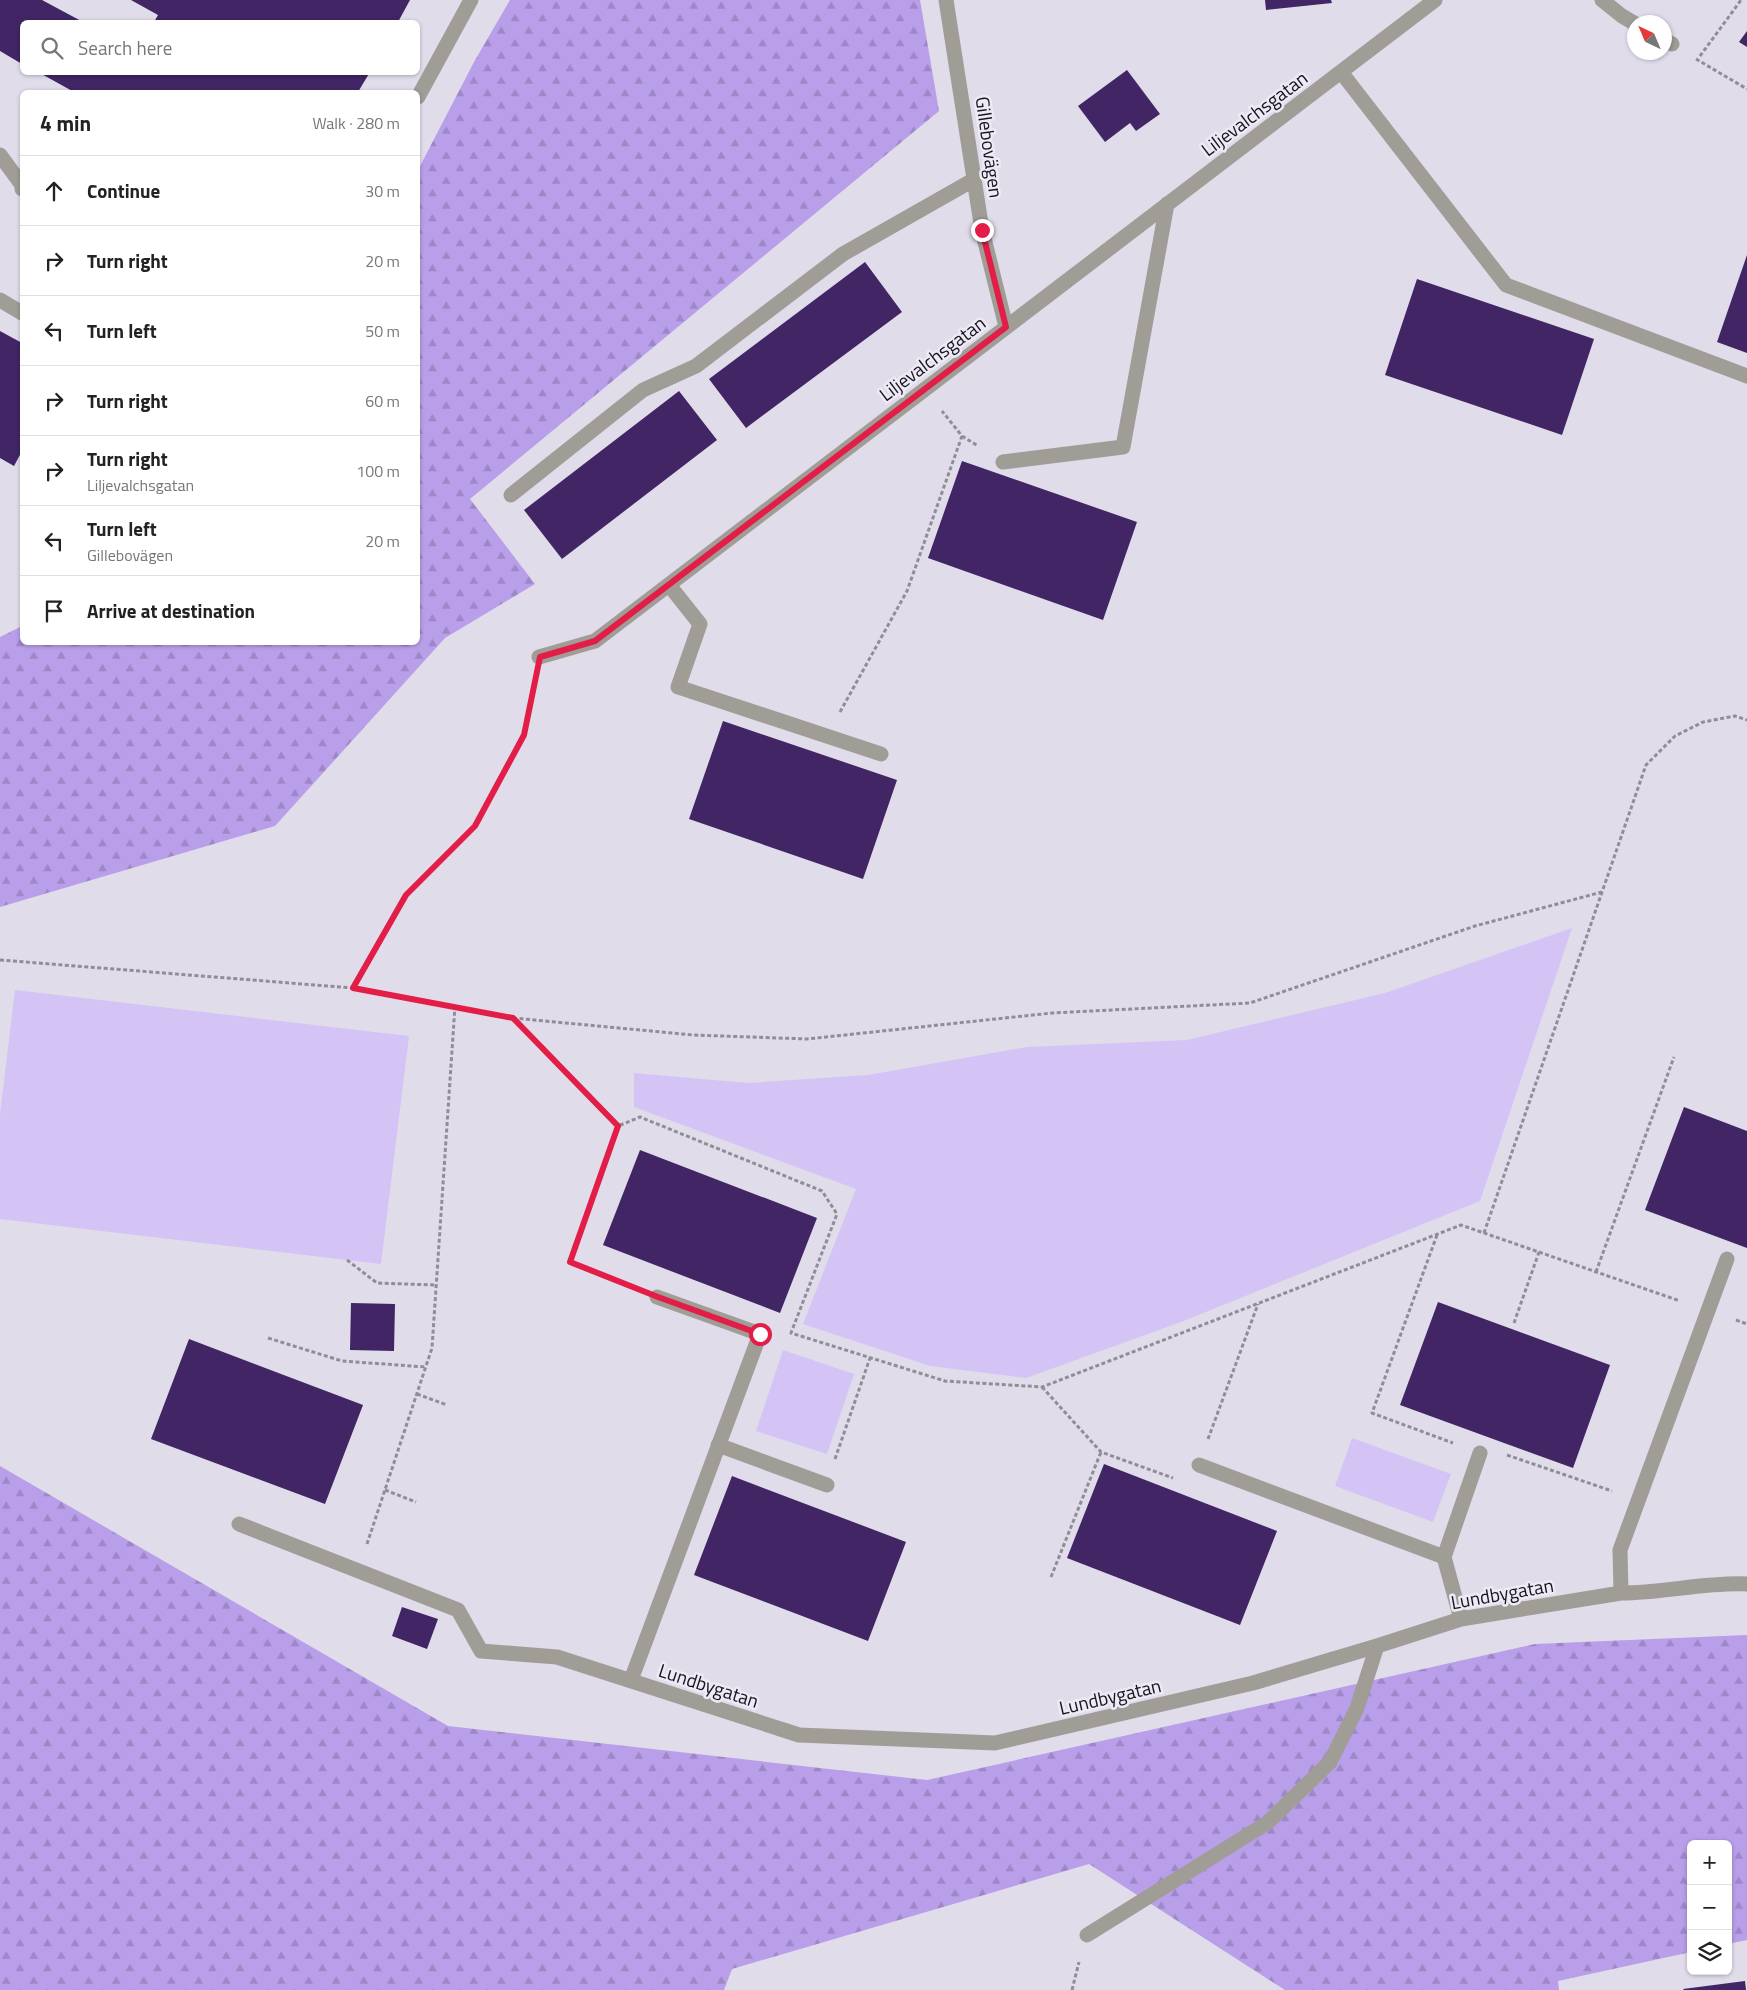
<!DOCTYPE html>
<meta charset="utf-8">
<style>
body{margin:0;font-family:"Titillium Web",sans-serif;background:#f2f2f2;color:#222}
.controls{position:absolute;right:15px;bottom:15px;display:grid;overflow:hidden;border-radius:8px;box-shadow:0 1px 4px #0004}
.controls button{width:45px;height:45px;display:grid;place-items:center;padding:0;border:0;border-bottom:1px solid #e0e0e0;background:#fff;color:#222;font:25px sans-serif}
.compass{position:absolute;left:1627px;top:15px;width:45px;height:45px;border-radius:50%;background:#fff;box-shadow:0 1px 4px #0004;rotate:316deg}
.stop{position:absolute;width:15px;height:15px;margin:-11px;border:4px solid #e11d48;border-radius:50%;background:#fff}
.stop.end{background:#e11d48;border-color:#fff;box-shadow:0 1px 5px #0008}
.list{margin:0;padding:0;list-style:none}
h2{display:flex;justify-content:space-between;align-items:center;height:65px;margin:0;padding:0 20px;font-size:21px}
h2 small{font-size:16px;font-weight:400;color:#767676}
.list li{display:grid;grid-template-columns:32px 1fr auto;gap:15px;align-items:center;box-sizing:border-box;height:70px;padding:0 20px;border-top:1px solid #e0e0e0}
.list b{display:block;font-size:19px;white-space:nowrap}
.list p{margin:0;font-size:16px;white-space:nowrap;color:#767676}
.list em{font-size:16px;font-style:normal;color:#767676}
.icon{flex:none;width:28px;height:28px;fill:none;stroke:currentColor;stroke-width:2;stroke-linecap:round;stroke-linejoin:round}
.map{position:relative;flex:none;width:1747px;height:1990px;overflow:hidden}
.search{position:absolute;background:#fff;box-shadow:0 1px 4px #0004;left:20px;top:20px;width:400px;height:55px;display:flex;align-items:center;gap:12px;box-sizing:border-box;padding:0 18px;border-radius:8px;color:#767676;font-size:19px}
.panel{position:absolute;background:#fff;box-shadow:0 1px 4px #0004;left:20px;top:90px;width:400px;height:555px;border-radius:8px}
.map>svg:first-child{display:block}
</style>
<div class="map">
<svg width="1747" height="1990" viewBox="0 0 1747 1990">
<defs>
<pattern id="forest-firs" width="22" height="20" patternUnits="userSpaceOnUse" patternTransform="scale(1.25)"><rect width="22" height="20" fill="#b99ee9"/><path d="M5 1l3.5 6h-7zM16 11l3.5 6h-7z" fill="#9e87c7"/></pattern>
</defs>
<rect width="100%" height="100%" fill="#e0dcea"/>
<!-- green -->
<path fill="#d4c4f5" d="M1572 928 1480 1201 1181 1322 1026 1378 930 1366 803 1324 856 1189 634 1107V1073L748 1083 868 1075 1027 1047 1187 1040 1385 993Z
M15 990 409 1036 381 1264 0 1219V1114Z
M783 1350 854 1374 827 1454 756 1431Z
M1352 1438 1451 1474 1433 1522 1335 1486Z"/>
<!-- forest -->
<path fill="url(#forest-firs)" d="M510 0H920L939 111 470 499 535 584 445 638 275 826 0 907V637L22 626V642H418V170L474 62Z
M0 1466 448 1726 927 1780 1535 1644 1747 1635V1940L1728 1944V1844H1691V1952L1558 1981 1559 1990H1285L1089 1864 732 1969 724 1990H0Z"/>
<!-- building -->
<path fill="#412565" d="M0 0H42L83 22H22V64L0 51Z
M131 0H410L398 22H154L158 15Z
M1265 0H1331L1332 3 1266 10Z
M1747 31V47L1739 42Z
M1127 70 1160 114 1136 131 1130 123 1105 142 1078 106Z
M38 72H370L358 92H74Z
M1747 255V353L1717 342Z
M865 262 902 312 746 428 709 379Z
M1417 279 1594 339 1562 435 1385 375Z
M0 331 22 343V451L14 466 0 458Z
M679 391 717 440 562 559 524 510Z
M962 461 1137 522 1103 620 928 558Z
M723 721 897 780 863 879 689 819Z
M1684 1107 1747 1131V1248L1645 1210Z
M640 1150 817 1218 780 1313 603 1245Z
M1438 1302 1610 1365 1573 1468 1400 1405Z
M351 1303 395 1304 394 1351 350 1350Z
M189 1339 363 1405 325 1504 151 1439Z
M1104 1464 1277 1531 1240 1625 1067 1558Z
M732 1476 906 1542 868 1641 694 1575Z
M402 1607 438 1619 427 1649 392 1636Z
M1745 1981 1746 1990H1684L1683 1989Z"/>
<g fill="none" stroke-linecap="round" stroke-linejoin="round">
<!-- path -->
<path stroke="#918d98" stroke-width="3" stroke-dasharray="4 2.5" stroke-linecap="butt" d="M1700 56 1741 0
M1696 59 1747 89
M962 436 978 446
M840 712 907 591 962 436 942 411
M0 960 353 988 513 1018 618 1126 640 1117 822 1191 837 1214 791 1333 945 1381 1042 1387 1461 1225 1680 1301
M353 988 406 895 475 825 524 735 534 684
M513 1018 693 1035 807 1039 1052 1013 1250 1003 1475 926 1602 892
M618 1126 570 1262 630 1286
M1484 1233 1646 765 1675 736 1703 722 1735 716 1747 720
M1437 1235 1372 1413 1453 1443
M347 1260 377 1283 435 1285
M1596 1272 1674 1057
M1736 1320 1747 1324
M1514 1323 1539 1252
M268 1338 342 1361 426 1367
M1042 1387 1101 1452 1173 1478
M417 1394 447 1405
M1208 1439 1258 1304
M1507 1455 1612 1491
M835 1459 870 1358
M385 1490 416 1502
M367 1544 432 1348 455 1006
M1051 1577 1101 1452
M1072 1990 1079 1962"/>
<!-- minor -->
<path stroke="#a09d97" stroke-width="15" d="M946 0 982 230 1006 327
M1602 0 1622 16 1634 23
M1664 40 1672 44
M1341 72 1506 285 1747 376
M418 97 471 0
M0 155 22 185V189
M0 300 22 313
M1003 462 1123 447 1167 204
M511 495 643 390 696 366 843 254 975 179
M669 585 700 624 678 687 881 754
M539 657 595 641 1435 0
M718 1445 827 1485
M1199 1465 1444 1557 1461 1619
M239 1524 458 1610 481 1651 557 1657 799 1735 995 1743 1253 1683 1377 1646 1461 1619 1621 1593C1664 1593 1705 1582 1747 1584
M1444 1557 1480 1453
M1621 1593 1620 1550 1727 1259
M631 1680 760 1334 657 1297
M1087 1935 1267 1823 1330 1762 1357 1708 1377 1646"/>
</g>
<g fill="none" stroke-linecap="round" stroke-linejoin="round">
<!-- route -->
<path stroke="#e11d48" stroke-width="6" d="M760 1334 658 1297 570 1262 618 1126 513 1018 353 988 406 895 475 826 524 735 540 657 595 641 1006 327 982 230"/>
</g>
<g text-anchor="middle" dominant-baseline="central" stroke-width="5" stroke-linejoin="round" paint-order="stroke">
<!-- street labels -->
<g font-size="19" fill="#17151a" stroke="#eee9f7">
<text transform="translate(1254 113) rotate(-37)">Liljevalchsgatan</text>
<text transform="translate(990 147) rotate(82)">Gillebovägen</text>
<text transform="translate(932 358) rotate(-37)">Liljevalchsgatan</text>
<text transform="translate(1502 1593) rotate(-10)">Lundbygatan</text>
<text transform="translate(709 1685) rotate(18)">Lundbygatan</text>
<text transform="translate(1110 1696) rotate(-13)">Lundbygatan</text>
</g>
</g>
</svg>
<div class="controls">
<button>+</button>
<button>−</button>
<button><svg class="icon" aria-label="layers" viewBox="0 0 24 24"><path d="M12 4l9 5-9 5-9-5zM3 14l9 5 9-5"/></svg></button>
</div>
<svg class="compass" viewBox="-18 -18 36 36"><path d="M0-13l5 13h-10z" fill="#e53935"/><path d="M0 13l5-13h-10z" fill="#767676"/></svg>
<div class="stop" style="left:760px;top:1334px"></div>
<div class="stop end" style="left:982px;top:230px"></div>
<div class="search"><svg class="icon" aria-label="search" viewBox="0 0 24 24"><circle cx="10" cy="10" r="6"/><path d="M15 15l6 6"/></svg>Search here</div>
<section class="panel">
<h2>4 min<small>Walk · 280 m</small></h2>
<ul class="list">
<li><svg class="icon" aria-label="ahead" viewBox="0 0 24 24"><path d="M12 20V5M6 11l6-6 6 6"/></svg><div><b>Continue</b></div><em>30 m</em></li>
<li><svg class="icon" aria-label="right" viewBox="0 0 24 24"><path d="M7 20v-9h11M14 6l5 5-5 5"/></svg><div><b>Turn right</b></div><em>20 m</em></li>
<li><svg class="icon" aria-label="left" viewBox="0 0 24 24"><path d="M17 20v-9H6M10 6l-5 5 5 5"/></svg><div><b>Turn left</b></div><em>50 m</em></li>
<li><svg class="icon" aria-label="right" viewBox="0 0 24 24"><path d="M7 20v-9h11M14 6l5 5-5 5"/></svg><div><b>Turn right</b></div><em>60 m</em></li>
<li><svg class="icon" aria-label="right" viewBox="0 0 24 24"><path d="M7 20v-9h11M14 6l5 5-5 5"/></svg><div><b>Turn right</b><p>Liljevalchsgatan</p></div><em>100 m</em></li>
<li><svg class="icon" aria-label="left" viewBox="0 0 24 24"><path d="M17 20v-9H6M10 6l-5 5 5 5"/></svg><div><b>Turn left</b><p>Gillebovägen</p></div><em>20 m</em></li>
<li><svg class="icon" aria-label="arrive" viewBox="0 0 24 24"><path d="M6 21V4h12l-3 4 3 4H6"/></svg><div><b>Arrive at destination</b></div></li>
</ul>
</section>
</div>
